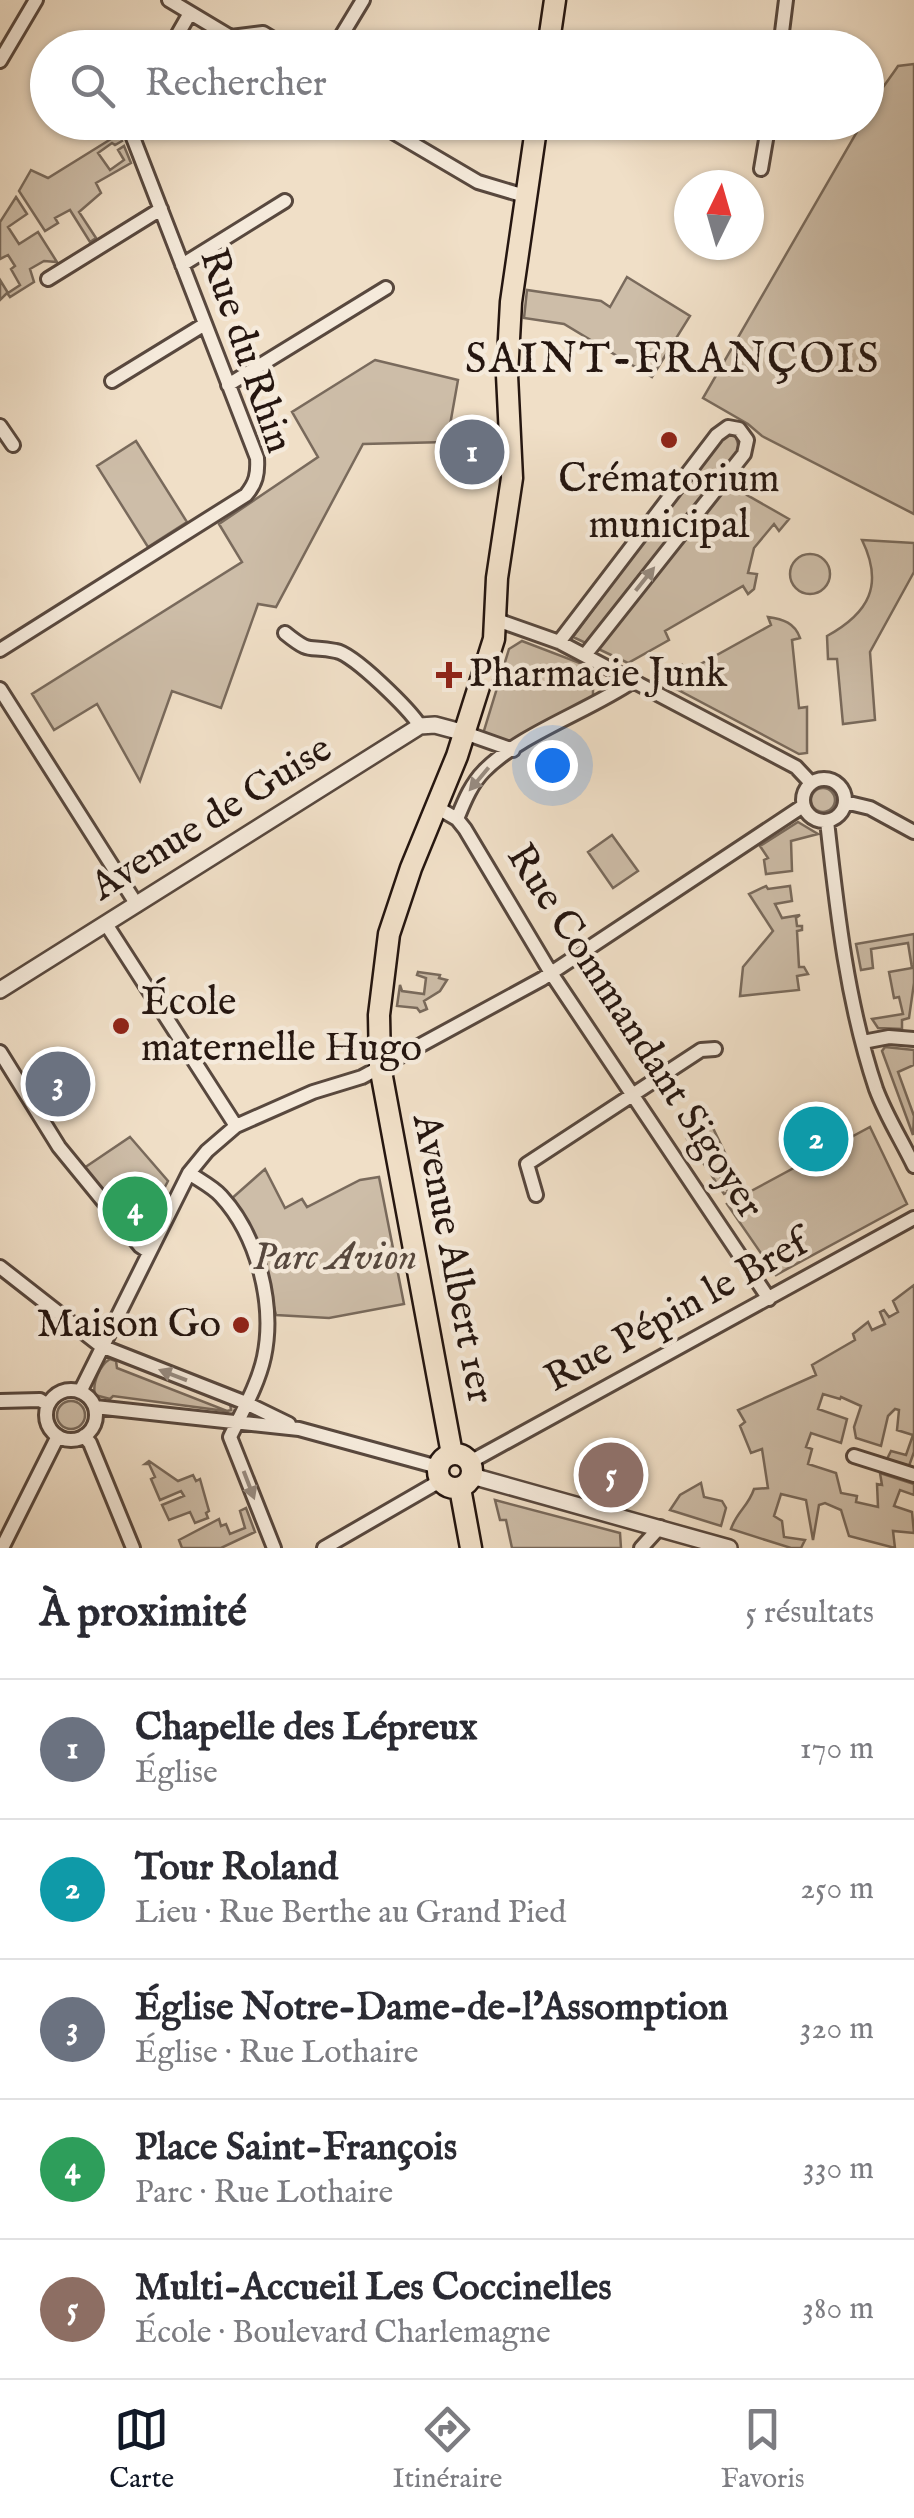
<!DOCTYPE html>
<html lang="fr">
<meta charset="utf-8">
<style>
body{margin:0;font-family:"IM FELL English",serif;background:#f2f2f3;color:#2b2b33}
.compass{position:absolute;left:674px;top:170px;width:90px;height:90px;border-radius:50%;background:#fff;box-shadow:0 2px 8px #0004;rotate:5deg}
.you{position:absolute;left:552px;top:765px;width:35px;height:35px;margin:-25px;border:8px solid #fff;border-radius:50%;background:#1a73e8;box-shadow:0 0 0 15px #1a73e833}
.badge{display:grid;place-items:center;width:65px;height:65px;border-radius:50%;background:#111827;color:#fff;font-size:32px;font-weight:700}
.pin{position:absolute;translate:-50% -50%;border:5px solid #fff;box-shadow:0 2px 10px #0006}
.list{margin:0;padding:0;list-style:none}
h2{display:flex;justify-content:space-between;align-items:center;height:130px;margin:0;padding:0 40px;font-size:42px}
h2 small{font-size:32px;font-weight:400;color:#7c7c81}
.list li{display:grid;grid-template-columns:65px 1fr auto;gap:30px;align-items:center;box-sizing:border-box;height:140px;padding:0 40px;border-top:2px solid #e1e1e2}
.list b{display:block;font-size:38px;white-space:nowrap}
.list p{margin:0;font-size:32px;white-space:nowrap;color:#7c7c81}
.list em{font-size:32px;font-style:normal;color:#7c7c81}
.icon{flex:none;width:55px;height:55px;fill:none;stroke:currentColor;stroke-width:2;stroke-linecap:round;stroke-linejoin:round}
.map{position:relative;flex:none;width:914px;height:1548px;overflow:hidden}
.search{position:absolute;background:#fff;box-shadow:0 2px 8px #0004;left:30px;right:30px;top:30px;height:110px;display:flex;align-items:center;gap:25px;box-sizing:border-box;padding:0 35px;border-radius:55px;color:#7c7c81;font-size:38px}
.sheet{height:830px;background:#fff}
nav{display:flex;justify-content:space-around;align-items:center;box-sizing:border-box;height:140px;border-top:2px solid #e1e1e2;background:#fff;font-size:28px;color:#7c7c81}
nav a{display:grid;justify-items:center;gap:5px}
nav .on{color:#111827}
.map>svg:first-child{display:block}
</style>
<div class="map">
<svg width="914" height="1548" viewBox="0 0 914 1548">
<rect width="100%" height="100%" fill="#f0dfc7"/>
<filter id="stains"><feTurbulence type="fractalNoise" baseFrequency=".002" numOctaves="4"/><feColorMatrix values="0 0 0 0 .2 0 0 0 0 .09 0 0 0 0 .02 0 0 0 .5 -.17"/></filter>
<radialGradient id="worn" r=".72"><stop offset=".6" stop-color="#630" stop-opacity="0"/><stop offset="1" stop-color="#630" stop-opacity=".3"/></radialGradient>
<!-- green -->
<path fill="#cdbda8" stroke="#796a5c" stroke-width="2.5" d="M914 64V514L762 436 748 424 703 398 862 123 866 122C869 102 887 83 898 66Z
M119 134 122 141 115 145 112 143 98 153 110 170 124 160 118 150 124 146 131 163 96 183 101 193 79 212 96 238 90 242 70 210 55 218 58 223 45 231 19 191 31 170 48 178Z
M16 197 27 214 8 227 19 244 38 232 57 262 44 261 30 269 34 282 10 297 7 293 0 300V280L8 293 20 285 11 269 15 266 8 255 0 259V222Z
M627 277 690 316 652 377 564 324 524 318 527 290 601 301 610 307Z
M375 360 458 380 447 442 363 444 276 607 258 604 221 708 172 691 140 781 97 704 54 730 32 694 242 562 219 524 318 457 292 412Z
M727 434 736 437 739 448 719 479 789 519 779 531 774 524 754 548 748 573 757 574 754 589 748 594 743 586 665 631 669 640 628 663 573 637 719 438Z
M136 441 187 522 148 547 97 466Z
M862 540 914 543V572L870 652 875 720 843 724 837 659H828L827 636C869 613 884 585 862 540Z
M790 574a20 20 0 1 1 40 0a20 20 0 1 1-40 0Z
M768 617C783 619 795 623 800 638L792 640 799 708 807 707V753L799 754 667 684 668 672 682 665 686 672 771 625Z
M522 641 593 668V698L512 743 483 734 509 649Z
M811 800a12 12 0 1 1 24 0a12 12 0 1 1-24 0Z
M798 822 818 834 791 841 792 871 766 874 764 860 768 858 760 846Z
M612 835 638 871 613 888 588 852Z
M766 886 768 889 790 886 792 901 775 904 782 918 800 915 796 918 797 926H802V930L797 931 799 967H804L808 974 797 976 799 990 740 996 743 967 773 931 749 894Z
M914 934V983L909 1018 902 1020V1029L878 1028 872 1019 903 1014 899 997 894 998 889 972 912 968 908 943 871 949 873 968 861 970 856 944Z
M418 972 440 975 439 978 447 980 440 991 424 1001 427 1009 420 1012 417 1008 397 1006 400 985 402 991 424 994 426 978 417 975Z
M885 1047 914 1050V1065L898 1072 914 1116 913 1135 882 1051Z
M708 1127 713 1128 726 1155 713 1163 728 1192 724 1194 687 1139Z
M870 1127 907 1204 776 1275 727 1204Z
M130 1137 168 1181 139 1237 84 1168Z
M265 1169 285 1208 302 1199 307 1207 360 1180 379 1177 404 1304 329 1318 276 1315 259 1247 230 1200Z
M914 1285V1452L909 1466 887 1459 891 1451 906 1455 913 1435 897 1430 899 1410 895 1409 888 1416 881 1446 856 1438 854 1427 861 1406 841 1397 840 1399 823 1394 818 1409 847 1419 841 1443 811 1433 806 1447 812 1449 808 1464 836 1473 841 1493 857 1496 856 1502 878 1507 877 1484 882 1485 880 1473 914 1484V1495L900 1490 894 1506 912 1512 914 1533 893 1531 895 1548 849 1536 841 1510 825 1503 819 1505 813 1540 806 1500 781 1494 774 1516 782 1521 784 1537 805 1540 801 1548H791L731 1529C737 1511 748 1507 754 1489L768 1488 762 1449 751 1453 740 1426 745 1422 738 1410 816 1375 812 1365 855 1340 853 1334 868 1322 872 1330 885 1324 880 1312 884 1310 889 1317 898 1312 893 1301Z
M110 1359 116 1361 117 1368 227 1411 231 1410 230 1403 236 1407V1412L230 1415 225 1411 113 1396 110 1399 95 1395C92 1383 100 1365 110 1359Z
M57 1415a14 14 0 1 1 28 0a14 14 0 1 1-28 0Z
M149 1461 178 1481 193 1475 196 1481 200 1479 209 1511 206 1513 208 1518 195 1523 190 1512 169 1520 162 1505 184 1496 181 1491 160 1500 151 1479 155 1477 149 1464H145Z
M701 1483 704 1497 722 1501 726 1508 721 1526 670 1510 680 1495Z
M495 1500 620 1533 621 1548H512L506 1520H500Z
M246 1508 255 1532 221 1548H182L179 1540 219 1519 221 1526 226 1524 230 1534 245 1528 240 1511Z"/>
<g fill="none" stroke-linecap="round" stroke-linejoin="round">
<defs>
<path id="minor" d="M169 0 249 48
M231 37 263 33 288 48
M170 48 190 13
M334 48 363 0
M780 48 786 0
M0 61 36 0
M376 122 478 182 525 196
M761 169 769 122
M182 265 285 201
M48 279 161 209
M112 381 205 324
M228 385 386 288
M0 426 13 445
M494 619 559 642 796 767 811 783
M285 633C312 655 307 645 336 651 354 654 410 710 420 726
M559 642 717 435 728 427 739 429 747 440 744 454 585 655
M0 650 246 495C256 483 258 474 257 458L127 122
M0 689 137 905
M465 733 513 750
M803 800a21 21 0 1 1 42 0a21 21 0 1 1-42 0Z
M845 802 870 808 914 832
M438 808 457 819 465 829 551 973 769 1299
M457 819C464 802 471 784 484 771 520 734 589 711 633 681
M827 821C837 911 847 1003 876 1089 886 1116 902 1141 914 1166
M106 924 236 1126
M863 1042 889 1037 914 1039
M0 1052 59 1147 140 1246 149 1252
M189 1173C199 1180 213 1187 221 1196 258 1236 275 1305 264 1357 258 1385 242 1412 230 1437L274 1548
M536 1195 527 1164 701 1050 715 1049
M0 1267 101 1346 246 1403 289 1424
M46 1415a25 25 0 1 1 50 0a25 25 0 1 1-50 0Z
M80 1392 189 1173 207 1151 236 1126 313 1092 362 1077 542 979 803 806
M0 1401 40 1400 48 1405
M95 1407 299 1429 438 1467
M84 1436 90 1443 133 1548
M854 1456 914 1475
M470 1462 914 1218
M2 1548 58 1436
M324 1548 440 1481
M641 1548 660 1527"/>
<path id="tertiary" d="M0 990 420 726 435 725 465 733
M472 1476 729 1548"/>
<path id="primary" d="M548 48 555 0
M438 1471a17 17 0 1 1 34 0a17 17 0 1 1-34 0Z
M452 1454 380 1066 379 1015 389 934 411 868 457 756 494 639 497 578 512 478 507 375 511 302 537 122
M460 1488 471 1548"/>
</defs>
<!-- minor casing -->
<use href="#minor" stroke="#58483e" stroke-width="18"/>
<!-- tertiary casing -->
<use href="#tertiary" stroke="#58483e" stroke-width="20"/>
<!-- primary casing -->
<use href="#primary" stroke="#251610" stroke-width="25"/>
<!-- minor -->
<use href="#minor" stroke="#f5eadb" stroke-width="12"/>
<!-- tertiary -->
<use href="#tertiary" stroke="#f5eadb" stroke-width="15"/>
<!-- primary -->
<use href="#primary" stroke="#f0dfc7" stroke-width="20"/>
</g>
<!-- one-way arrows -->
<defs><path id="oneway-solid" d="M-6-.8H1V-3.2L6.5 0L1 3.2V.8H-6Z" transform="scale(2.5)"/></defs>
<g fill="#978b80">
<use href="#oneway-solid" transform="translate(645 579) rotate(-51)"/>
<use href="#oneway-solid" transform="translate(479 779) rotate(130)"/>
<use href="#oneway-solid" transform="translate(173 1375) rotate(-159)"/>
<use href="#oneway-solid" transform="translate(249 1485) rotate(69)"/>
</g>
<!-- markers -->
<g fill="#8f2418" stroke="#f5eadb" stroke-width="4">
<circle cx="669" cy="440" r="10"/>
<path d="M444 660h10v10h10v10h-10v10h-10v-10h-10v-10h10z"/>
<circle cx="121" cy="1026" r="10"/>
<circle cx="241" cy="1325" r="10"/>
</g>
<g text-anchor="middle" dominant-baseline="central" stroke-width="9" stroke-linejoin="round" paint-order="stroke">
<!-- street labels -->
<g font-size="40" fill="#251610" stroke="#f5eadb">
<text transform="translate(245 351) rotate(71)">Rue du Rhin</text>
<text transform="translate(212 819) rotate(-32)">Avenue de Guise</text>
<text transform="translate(634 1032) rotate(57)">Rue Commandant Sigoyer</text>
<text transform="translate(452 1259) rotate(79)">Avenue Albert 1er</text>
<text transform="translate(677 1312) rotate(-29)">Rue Pépin le Bref</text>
</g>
<!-- poi labels -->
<g font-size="40" fill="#251610" stroke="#f5eadb" text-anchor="start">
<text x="669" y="480" text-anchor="middle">Crématorium<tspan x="669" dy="46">municipal</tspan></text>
<text x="469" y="675">Pharmacie Junk</text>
<text x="141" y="1003">École<tspan x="141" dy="46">maternelle Hugo</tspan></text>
<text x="221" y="1325" text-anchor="end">Maison Go</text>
</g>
<!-- park labels -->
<g font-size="40" font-style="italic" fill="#57483e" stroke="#f5eadb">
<text x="335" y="1258">Parc Avion</text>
</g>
<!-- neighbourhood labels -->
<g font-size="42" letter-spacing="2.5" fill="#251610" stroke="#f5eadb">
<text x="673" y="360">SAINT-FRANÇOIS</text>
</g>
</g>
<rect width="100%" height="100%" filter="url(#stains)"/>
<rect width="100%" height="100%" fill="url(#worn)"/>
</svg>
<svg class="compass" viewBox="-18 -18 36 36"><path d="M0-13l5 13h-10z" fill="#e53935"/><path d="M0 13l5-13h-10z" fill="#7c7c81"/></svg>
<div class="you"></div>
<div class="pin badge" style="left:472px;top:452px;background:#6b7280">1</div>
<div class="pin badge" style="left:816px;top:1139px;background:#0f9aa8">2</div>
<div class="pin badge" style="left:58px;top:1084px;background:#6b7280">3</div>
<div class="pin badge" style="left:135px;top:1209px;background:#2e9e5b">4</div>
<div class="pin badge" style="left:611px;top:1475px;background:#8d6e63">5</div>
<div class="search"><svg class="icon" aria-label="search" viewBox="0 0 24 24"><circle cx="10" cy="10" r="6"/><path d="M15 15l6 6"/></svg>Rechercher</div>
</div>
<section class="sheet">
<h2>À proximité<small>5 résultats</small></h2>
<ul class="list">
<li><span class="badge" style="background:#6b7280">1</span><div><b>Chapelle des Lépreux</b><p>Église</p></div><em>170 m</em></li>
<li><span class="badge" style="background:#0f9aa8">2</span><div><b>Tour Roland</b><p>Lieu · Rue Berthe au Grand Pied</p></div><em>250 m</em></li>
<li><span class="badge" style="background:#6b7280">3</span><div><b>Église Notre-Dame-de-l'Assomption</b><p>Église · Rue Lothaire</p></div><em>320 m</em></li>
<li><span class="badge" style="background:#2e9e5b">4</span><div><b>Place Saint-François</b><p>Parc · Rue Lothaire</p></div><em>330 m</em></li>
<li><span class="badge" style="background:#8d6e63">5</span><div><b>Multi-Accueil Les Coccinelles</b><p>École · Boulevard Charlemagne</p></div><em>380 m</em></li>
</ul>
</section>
<nav>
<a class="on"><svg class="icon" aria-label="map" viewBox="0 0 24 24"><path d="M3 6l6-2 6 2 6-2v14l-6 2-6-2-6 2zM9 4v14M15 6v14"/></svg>Carte</a>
<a><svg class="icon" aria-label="directions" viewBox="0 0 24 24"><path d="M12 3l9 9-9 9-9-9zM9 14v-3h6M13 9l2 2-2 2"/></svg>Itinéraire</a>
<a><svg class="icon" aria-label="saved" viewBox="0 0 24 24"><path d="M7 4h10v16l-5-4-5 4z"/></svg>Favoris</a>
</nav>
